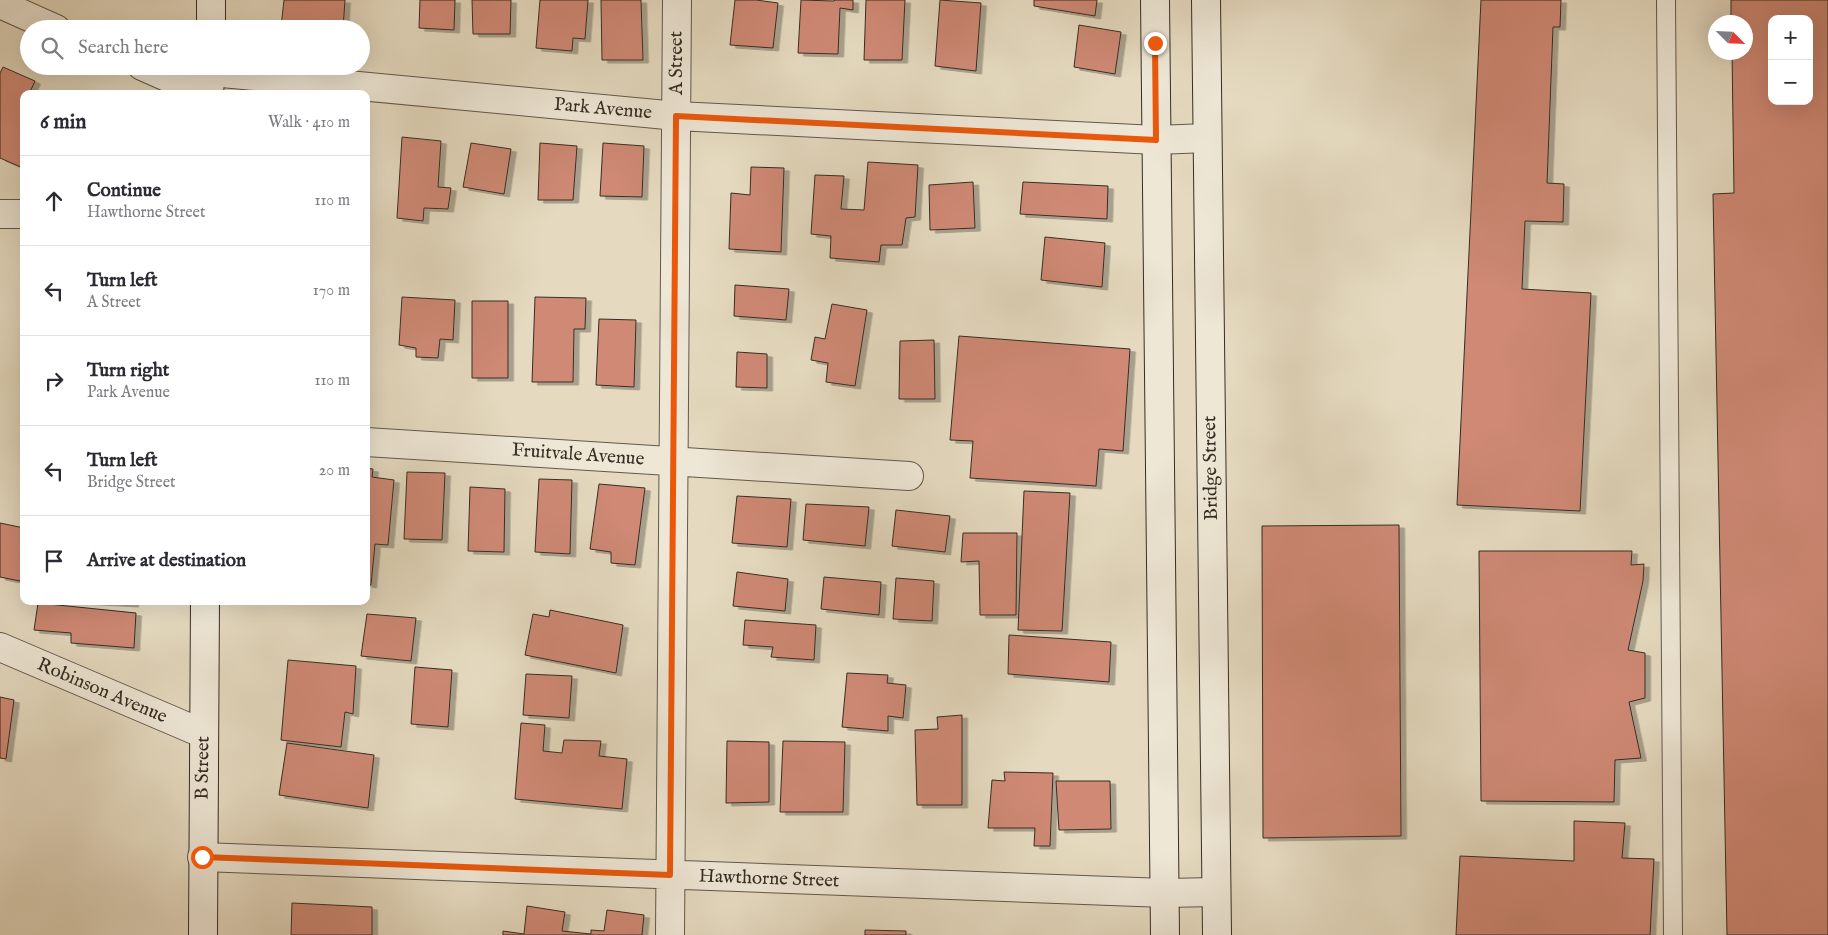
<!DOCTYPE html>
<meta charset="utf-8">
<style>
body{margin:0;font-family:"IM FELL English",serif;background:#f7f7f7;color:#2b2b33}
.controls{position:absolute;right:15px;top:15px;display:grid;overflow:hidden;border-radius:10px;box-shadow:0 5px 20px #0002}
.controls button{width:45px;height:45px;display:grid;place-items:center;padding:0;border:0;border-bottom:1px solid #e1e1e2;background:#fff;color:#2b2b33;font:25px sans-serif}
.compass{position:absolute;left:1708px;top:15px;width:45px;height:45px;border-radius:50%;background:#fff;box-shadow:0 5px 20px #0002;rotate:114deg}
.stop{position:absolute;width:15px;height:15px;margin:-11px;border:4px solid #ea580c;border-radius:50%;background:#fff}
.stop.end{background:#ea580c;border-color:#fff;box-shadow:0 1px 5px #0008}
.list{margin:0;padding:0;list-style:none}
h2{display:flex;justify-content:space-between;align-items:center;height:65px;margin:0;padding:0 20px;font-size:21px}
h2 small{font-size:16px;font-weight:400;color:#7c7c81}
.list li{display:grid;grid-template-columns:32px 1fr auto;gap:15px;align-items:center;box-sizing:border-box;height:90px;padding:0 20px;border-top:1px solid #e1e1e2}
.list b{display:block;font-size:19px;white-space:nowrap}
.list p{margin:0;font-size:16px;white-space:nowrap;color:#7c7c81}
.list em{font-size:16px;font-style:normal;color:#7c7c81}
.icon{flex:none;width:28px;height:28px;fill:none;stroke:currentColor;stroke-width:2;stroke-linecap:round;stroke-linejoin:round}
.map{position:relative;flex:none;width:1828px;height:935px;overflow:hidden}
.search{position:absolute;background:#fff;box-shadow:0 5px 20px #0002;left:20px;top:20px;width:350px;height:55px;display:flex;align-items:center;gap:12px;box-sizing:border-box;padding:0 18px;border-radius:28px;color:#7c7c81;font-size:19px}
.panel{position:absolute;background:#fff;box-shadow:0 5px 20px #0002;left:20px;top:90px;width:350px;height:515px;border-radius:10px}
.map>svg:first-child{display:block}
</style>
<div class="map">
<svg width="1828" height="935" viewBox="0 0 1828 935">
<defs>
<filter id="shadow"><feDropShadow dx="5.5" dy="3" stdDeviation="0" flood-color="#0004"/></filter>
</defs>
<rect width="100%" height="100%" fill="#e5dac0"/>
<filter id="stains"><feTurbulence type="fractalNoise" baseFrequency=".004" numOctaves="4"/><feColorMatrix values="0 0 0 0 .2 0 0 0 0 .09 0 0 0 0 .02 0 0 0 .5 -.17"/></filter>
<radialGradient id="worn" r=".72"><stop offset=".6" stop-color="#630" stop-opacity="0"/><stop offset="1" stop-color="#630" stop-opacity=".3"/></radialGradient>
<!-- building -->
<path fill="#cf8974" stroke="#362d23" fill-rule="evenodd" filter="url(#shadow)" d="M284 0H345L343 29H296L281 27Z
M420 0H455L454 30 419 28Z
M472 0H511L510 34H473Z
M540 0H588L585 39 573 38 572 51 536 48Z
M601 0H641L643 60H602Z
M735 0H756L778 3 773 48 730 45Z
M801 0 834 1 835 0H853V10L840 8 838 54 798 53Z
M866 0H905L902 60H864Z
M940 0 981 3 976 71 935 66Z
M1034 0H1097L1095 16 1034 6Z
M1481 0H1561L1560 27H1553L1547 183 1564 184 1563 222 1525 221 1522 289 1591 293 1580 511 1457 505Z
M1731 0H1828V935H1727L1713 194 1734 193 1732 52H1746V22H1731ZM1772 19H1809V101H1772Z
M1079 25 1121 32 1115 74 1074 67Z
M3 67 35 81 29 94H24L23 168 0 158V73Z
M402 137 441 141 438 187 451 188 448 209 424 208 423 221 397 218Z
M471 143 511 149 504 194 463 187Z
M540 143 577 146 573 200H538Z
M603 143 644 146 642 197 600 196Z
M868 162 918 165 915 217 906 218 902 245H881L879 262 830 258 831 236 811 234 815 175 844 176 841 209 864 210Z
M751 167 784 168 781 252 729 249 731 193 750 195Z
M973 182 975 228 930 230 929 185Z
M1023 182 1108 186 1107 219 1020 214Z
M1045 237 1105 243 1102 287 1041 280Z
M735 285 789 289 786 320 734 316Z
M402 297 455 300 453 340 440 339 438 358 416 357V348L399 345Z
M535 297 586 298 585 329H574L573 382H532Z
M472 301H508V378H472Z
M832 304 867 310 855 386 826 382 828 363 811 360 815 337 825 339Z
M599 319 636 320 634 387 596 385Z
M959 336 1130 349 1123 451 1099 449 1096 486 970 478 973 441 950 440Z
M934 340 935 399H899L900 341Z
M737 352 767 354V388L736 387Z
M366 468 373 469 372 477 394 480 388 545 375 544 371 585 366 584Z
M407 472 445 473 442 540 404 539Z
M539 479 572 480 570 554 535 552Z
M599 484 645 488 635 565 611 563V552L590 549Z
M470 487 505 489 504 552 468 551Z
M1024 491 1070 493 1062 631 1018 630Z
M737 496 791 499 787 547 732 543Z
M806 504 869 507 865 546 803 540Z
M896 510 950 516 945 552 892 546Z
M0 523 24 528V566L20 581 0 577Z
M1399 525 1401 836 1263 838 1262 526Z
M963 533H1017L1016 615H980L979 561 961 562Z
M1479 551H1632L1631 565 1644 564 1643 581 1628 650 1645 653V698L1629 702 1641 758 1615 760 1614 802 1481 801Z
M737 572 788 579 785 611 733 606Z
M824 577 881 582 879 615 821 609Z
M896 578 934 581 932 621 893 619Z
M78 601H133V604Z
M38 603 136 613 134 648 71 643V633L34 630Z
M550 610 623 625 616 673 525 655 533 614 549 617Z
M367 614 416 618 411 661 361 656Z
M745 620 816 625 814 660 771 657 773 647 743 645Z
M1009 635 1111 642 1109 682 1008 674Z
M288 660 356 666 353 714 345 712 341 747 281 740Z
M415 667 452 670 448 727 411 724Z
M847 673 888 675 887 683 906 685 903 718 888 716V731L842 727Z
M526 674 572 676 569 718 523 715Z
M0 697 14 700 6 759 0 758Z
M962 715V805H917L915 730 938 729 937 717Z
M521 723 545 725 543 751 562 753 564 740 601 741 599 756 627 759 622 809 515 799Z
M727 741 769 742V802L726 803Z
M783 741 845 742 843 812H780Z
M287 743 374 755 368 808 279 795Z
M1004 772 1053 773 1050 846H1034L1035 828H988L992 780 1005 781Z
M1056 781H1110L1111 829 1059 830Z
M1574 821 1625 823 1622 858 1654 859 1650 935H1456L1460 856 1574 861Z
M292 903 372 907V935H291Z
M527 906 565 912 562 931 591 934V930L604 931 607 910 644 915 642 935H503V931L524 934Z
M865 930 906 931V935H865Z"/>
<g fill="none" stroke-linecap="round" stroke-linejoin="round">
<defs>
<path id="lane" d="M1666 0 1673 935"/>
<path id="street" d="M0 4 56 29
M142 66 205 94
M211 72 677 116 1156 140 1207 138
M0 214H24
M366 442 909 476
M0 647 204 734
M202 857 1165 893 1216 892
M670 935 677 0"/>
<path id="secondary" d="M1155 0 1165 935
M1206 0 1217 935
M211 29V0
M209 94 211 66
M203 935 205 601"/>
</defs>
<!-- lane casing -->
<use href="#lane" stroke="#62584a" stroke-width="20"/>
<!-- street casing -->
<use href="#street" stroke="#62584a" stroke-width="30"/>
<!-- secondary casing -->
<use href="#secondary" stroke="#362d23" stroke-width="30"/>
<!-- lane -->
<use href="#lane" stroke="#eee7d6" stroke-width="18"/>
<!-- street -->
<use href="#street" stroke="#eee7d6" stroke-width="28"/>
<!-- secondary -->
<use href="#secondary" stroke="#eee7d6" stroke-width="28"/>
</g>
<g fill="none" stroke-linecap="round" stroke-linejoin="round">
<!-- route -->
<path stroke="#ea580c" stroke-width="6" d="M202 857 670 875 676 116 1156 140 1155 43"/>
</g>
<g text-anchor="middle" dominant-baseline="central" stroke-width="5" stroke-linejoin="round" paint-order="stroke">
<!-- street labels -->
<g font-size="19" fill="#362d23" stroke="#eee7d6">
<text transform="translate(677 63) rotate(-90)">A Street</text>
<text transform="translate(603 109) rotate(5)">Park Avenue</text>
<text transform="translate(578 455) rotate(4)">Fruitvale Avenue</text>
<text transform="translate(1211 468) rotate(-91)">Bridge Street</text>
<text transform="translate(102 691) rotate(23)">Robinson Avenue</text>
<text transform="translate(203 768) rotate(-89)">B Street</text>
<text transform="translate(769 879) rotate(2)">Hawthorne Street</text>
</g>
</g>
<rect width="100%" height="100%" filter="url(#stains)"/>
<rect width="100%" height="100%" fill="url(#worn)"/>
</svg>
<div class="controls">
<button>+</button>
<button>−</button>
</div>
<svg class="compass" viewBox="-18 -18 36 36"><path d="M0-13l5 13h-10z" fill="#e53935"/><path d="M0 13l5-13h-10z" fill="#7c7c81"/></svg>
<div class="stop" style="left:202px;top:857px"></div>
<div class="stop end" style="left:1155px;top:43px"></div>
<div class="search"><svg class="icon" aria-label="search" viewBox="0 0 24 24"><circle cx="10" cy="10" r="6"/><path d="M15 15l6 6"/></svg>Search here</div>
<section class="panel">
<h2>6 min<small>Walk · 410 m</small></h2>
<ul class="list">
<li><svg class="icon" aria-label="ahead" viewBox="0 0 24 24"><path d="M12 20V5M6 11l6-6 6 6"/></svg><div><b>Continue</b><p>Hawthorne Street</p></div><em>110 m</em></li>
<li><svg class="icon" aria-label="left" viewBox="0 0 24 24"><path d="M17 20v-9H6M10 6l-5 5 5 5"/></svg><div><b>Turn left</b><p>A Street</p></div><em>170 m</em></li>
<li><svg class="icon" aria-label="right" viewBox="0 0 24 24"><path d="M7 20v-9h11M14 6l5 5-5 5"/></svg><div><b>Turn right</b><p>Park Avenue</p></div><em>110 m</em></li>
<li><svg class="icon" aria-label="left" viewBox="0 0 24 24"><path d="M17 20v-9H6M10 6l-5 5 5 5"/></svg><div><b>Turn left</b><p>Bridge Street</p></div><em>20 m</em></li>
<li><svg class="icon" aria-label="arrive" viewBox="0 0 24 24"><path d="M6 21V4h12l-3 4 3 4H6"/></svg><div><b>Arrive at destination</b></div></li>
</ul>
</section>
</div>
